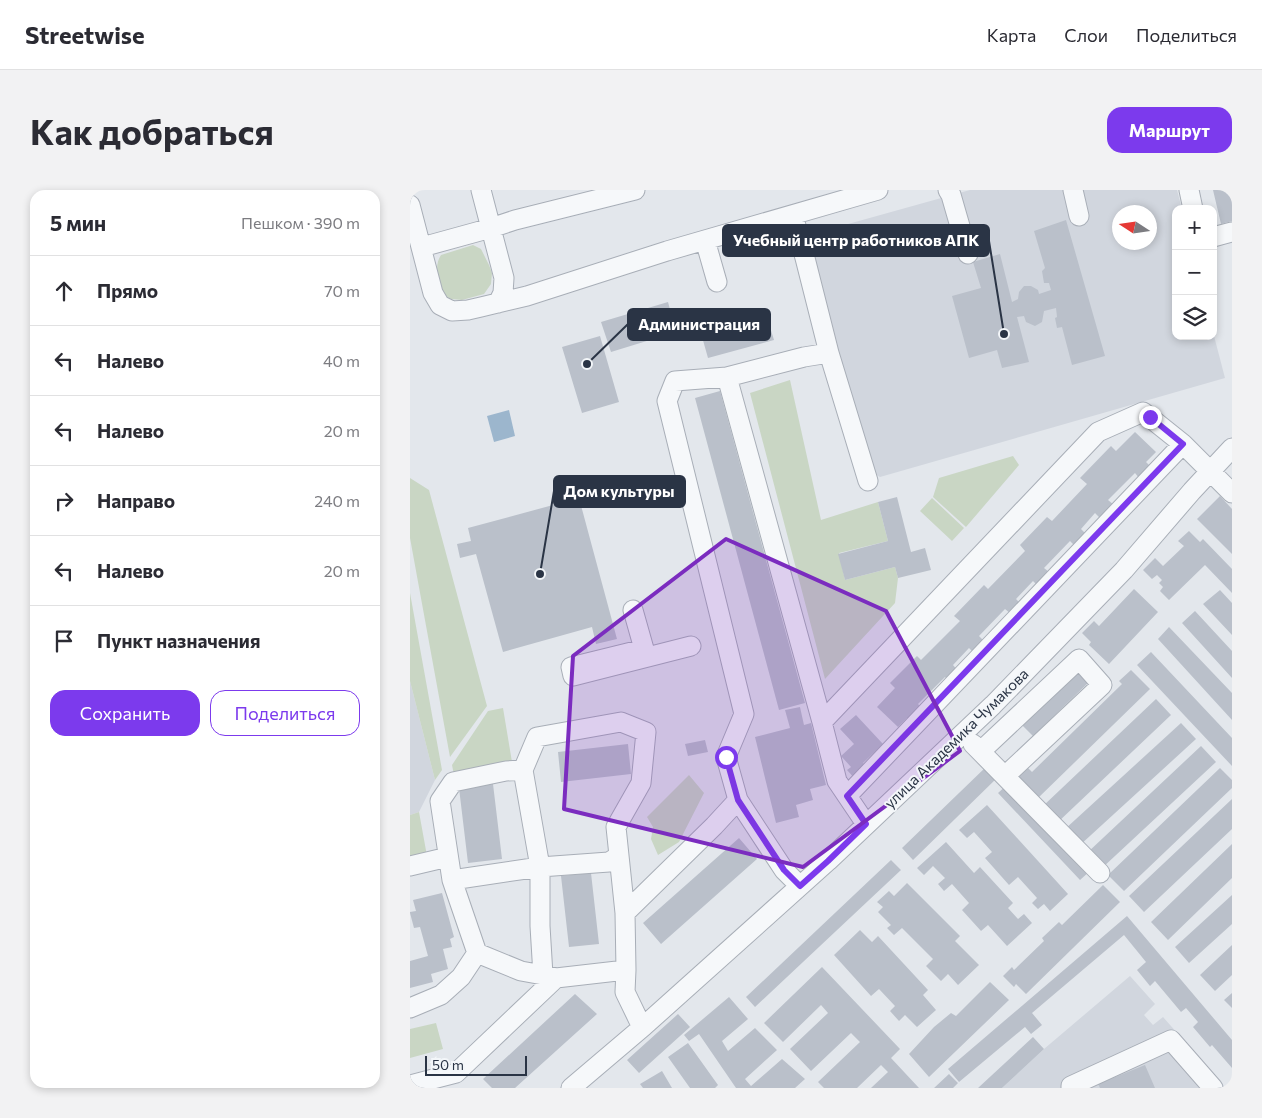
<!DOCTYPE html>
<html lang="ru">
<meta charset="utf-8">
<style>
body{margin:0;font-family:Commissioner,sans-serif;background:#f2f2f3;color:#2b2b33}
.controls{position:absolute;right:15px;top:15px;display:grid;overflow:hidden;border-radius:10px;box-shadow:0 2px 8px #0003}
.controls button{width:45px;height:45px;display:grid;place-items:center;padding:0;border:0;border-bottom:1px solid #e1e1e2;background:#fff;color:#2b2b33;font:25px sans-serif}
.compass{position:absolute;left:702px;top:15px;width:45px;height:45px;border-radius:50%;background:#fff;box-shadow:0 2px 8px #0003;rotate:282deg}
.scale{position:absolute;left:15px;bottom:12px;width:102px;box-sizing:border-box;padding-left:5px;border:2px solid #2a3445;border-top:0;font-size:14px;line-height:18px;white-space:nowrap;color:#2a3445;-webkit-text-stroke:4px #f3f6f9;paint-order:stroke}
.stop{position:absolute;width:15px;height:15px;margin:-11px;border:4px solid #7c3aed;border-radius:50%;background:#fff}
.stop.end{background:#7c3aed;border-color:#fff;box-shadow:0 1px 5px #0008}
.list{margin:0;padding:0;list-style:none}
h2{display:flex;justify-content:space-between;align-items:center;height:65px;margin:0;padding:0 20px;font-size:21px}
h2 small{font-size:16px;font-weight:400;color:#7c7c81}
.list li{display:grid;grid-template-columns:32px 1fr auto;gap:15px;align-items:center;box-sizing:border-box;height:70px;padding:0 20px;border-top:1px solid #e1e1e2}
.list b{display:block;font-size:19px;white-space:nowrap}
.list em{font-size:16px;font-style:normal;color:#7c7c81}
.actions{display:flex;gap:10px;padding:15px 20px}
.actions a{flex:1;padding:11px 0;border:1px solid #7c3aed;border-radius:15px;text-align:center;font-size:18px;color:#7c3aed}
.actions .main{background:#7c3aed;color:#fff}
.icon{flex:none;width:28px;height:28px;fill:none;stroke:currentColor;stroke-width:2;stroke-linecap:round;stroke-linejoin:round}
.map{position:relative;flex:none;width:822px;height:898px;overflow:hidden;border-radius:15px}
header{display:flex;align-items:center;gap:30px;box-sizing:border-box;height:70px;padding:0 25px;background:#fff;border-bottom:1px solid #e1e1e2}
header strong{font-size:24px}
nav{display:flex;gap:28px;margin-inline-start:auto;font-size:18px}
.intro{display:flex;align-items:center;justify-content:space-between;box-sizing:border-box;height:120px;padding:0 30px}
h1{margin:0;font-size:35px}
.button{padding:12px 22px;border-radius:15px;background:#7c3aed;color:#fff;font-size:18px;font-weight:700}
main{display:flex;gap:30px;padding:0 30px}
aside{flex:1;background:#fff;border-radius:15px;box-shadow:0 2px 8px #0003}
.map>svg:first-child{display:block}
</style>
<header>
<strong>Streetwise</strong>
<nav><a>Карта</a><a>Слои</a><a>Поделиться</a></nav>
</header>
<div class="intro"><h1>Как добраться</h1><a class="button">Маршрут</a></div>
<main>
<aside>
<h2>5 мин<small>Пешком · 390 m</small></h2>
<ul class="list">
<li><svg class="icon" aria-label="ahead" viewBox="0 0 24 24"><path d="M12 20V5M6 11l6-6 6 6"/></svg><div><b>Прямо</b></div><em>70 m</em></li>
<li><svg class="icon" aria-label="left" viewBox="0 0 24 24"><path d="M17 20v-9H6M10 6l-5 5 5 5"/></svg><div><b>Налево</b></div><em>40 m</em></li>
<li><svg class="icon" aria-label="left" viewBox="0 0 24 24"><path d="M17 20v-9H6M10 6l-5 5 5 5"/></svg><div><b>Налево</b></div><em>20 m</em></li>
<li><svg class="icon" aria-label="right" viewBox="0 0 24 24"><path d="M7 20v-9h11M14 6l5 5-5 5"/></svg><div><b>Направо</b></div><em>240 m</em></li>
<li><svg class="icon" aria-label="left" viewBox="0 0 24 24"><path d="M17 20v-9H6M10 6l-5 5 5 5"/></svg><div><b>Налево</b></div><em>20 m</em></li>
<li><svg class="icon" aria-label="arrive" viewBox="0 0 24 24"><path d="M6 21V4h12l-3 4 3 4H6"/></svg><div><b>Пункт назначения</b></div></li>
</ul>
<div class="actions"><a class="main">Сохранить</a><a>Поделиться</a></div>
</aside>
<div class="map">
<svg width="822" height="898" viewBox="0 0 822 898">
<rect width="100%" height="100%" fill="#e3e7ec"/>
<!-- built -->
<path fill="#d1d6de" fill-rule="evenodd" d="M560 0H767L772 19H766V146H803V142L815 188 470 287 460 281 395 46ZM710 22H740V52H710Z
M0 491 25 590 9 622 0 625Z
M720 786 745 814 734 825 743 835 753 827 816 898H592L634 859Z"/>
<!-- green -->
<path fill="#c9d6c4" d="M63 55 71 59 79 75 82 83 81 94 74 104 52 110 41 109 34 105C29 92 23 77 31 65Z
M380 190 411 330 468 312 478 351 429 363 435 390 485 377 488 388 485 413 415 489 340 203Z
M603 266 609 275 556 337 523 307 529 288Z
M0 288 19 300 77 516 40 567 0 348Z
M522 308 554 338 542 351 510 321Z
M0 403 32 580 25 590 0 491Z
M93 518 102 572 44 585 42 575 78 521Z
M279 585 294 603 269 652 248 665 241 649 243 637 237 627Z
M9 622 17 666 0 670V625Z
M26 833 33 859 0 868V839Z"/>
<!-- water -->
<path fill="#9cb6cd" d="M99 220 105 246 84 252 77 226Z"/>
<!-- building -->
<path fill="#bac0ca" d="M803 0H822V31L811 34Z
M656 30 695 166 662 175 652 137 647 138 645 128 647 127 646 118 634 121 632 132 625 136 616 132 614 126 607 127 619 172 592 178 587 160 559 168 542 106 571 98 563 72 590 64 602 112 608 109 609 102 614 96H621L628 100 629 104 641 100 639 93H634L632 81 635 78 624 41Z
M258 112 266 142 201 162 191 132Z
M354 118 364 150 298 168 289 136Z
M190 146 209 212 172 223 152 157Z
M310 201 395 513 369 520 285 208Z
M725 242 746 262 736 272 740 276 729 288 725 283 698 310 704 315 691 329 685 323 671 339 676 344 665 356 660 351 634 378 639 382 627 395 623 391 606 409 611 414 601 424 595 419 569 446 575 452 564 463 559 458 543 475 548 481 539 491 535 487 508 514 514 520 501 533 497 528 488 537 467 517 485 498 480 493 507 466 511 470 550 431 544 426 574 395 578 399 615 361 610 355 637 327 642 331 677 294 670 288 701 256 706 261Z
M810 306 822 319V364L787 329Z
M487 307 501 362 515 358 521 380 488 388 485 377 435 390 428 364 478 351 468 312Z
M169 308 207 449 186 454 182 437 93 462 66 364 50 368 47 354 61 351 58 338Z
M779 341 790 352 793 349 822 379V403L795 375 759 410 750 401 753 397 749 393 752 390 747 385 742 389 733 380 745 368 753 376 774 356 768 351Z
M724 399 748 422 699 474 679 455 681 452 672 443 684 431 689 436Z
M810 400 822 413V445L793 414Z
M785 421 822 461V488L772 433Z
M759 437 822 503V530L748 449Z
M741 462 822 548V576L727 475Z
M721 480 740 499 626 610 606 589 618 578 622 582 712 494 709 491Z
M669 481 679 492 623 546 612 535Z
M746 509 761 525 647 633 632 617Z
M390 517 394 535 401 533 416 595 400 599 403 610 386 615 389 627 366 633 345 547 380 538 375 520Z
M446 525 473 554 453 573 458 578 446 590 437 580 441 577 431 566 444 554 430 539Z
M771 533 786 549 669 656 654 640Z
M295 550 298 562 278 566 275 554Z
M218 554 221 584 151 592 148 562Z
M791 556 806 572 691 679 677 663Z
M578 575 588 587 503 670 492 658Z
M810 578 822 590V598L714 701 698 685Z
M83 594 92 669 58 673 49 598Z
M598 594 680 681 670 690 588 603Z
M822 609V639L734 722 719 706Z
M577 615 658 704 640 721 634 714 628 719 622 713 627 708 608 687 599 695 575 668 582 662 564 642 557 648 549 640Z
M329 648 347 669 251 754 233 733Z
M536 652 564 683 570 677 603 713 598 718 608 729 614 724 622 733 597 756 578 735 571 741 552 720 559 713 542 694 534 701 528 694 535 688 523 676 514 685 507 678Z
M822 654V688L758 750 741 732Z
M481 670 491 680 345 817 336 807Z
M181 683 189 754 159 757 151 686Z
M497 693 550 746 545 751 569 775 548 795 538 784 531 791 516 776 523 769 492 738 484 745 477 738 481 735 468 722 473 717 467 712 479 701 484 706Z
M693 695 710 712 616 804 606 794 604 797 593 786 602 777 604 780 634 751 632 748 649 732 652 735Z
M32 703 44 747 40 749 42 757 33 759 38 779 21 784 23 792 0 798V771L18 766 10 737 4 738 0 723V722L6 721 3 710Z
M822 705V734L779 773 765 757Z
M717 726 822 850V878L802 855 800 857 783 837 788 832 776 818 771 822 745 791 740 796 727 780 736 772 714 745 622 823 632 835 621 844 615 837 549 892 538 879Z
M450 740 462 752 468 746 518 800 513 805 526 820 507 837 495 825 489 831 480 821 485 816 469 799 461 806 424 765Z
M822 755V785L805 801 790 785Z
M412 777 490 859 481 868 509 898H461L478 882 471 875 447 898H414L408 892 450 852 441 843 401 881 380 859 418 823 411 815 373 852 354 833Z
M580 792 599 810 519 887 499 864 524 837 541 823 546 826Z
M822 803V818L814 810Z
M165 804 187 824 105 898H82L73 889Z
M319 807 338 829 312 851 318 861 345 838 367 860 335 889 341 896 372 869 395 889 385 898H326L289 844 279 851 274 845Z
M268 824 280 837 229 883 217 870Z
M623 847 634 859 592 898H568Z
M278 853 308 895 305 898H280L258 867Z
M735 875 745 898H690L688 894Z
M252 881 262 898H233L230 894Z
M539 884 548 893 543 898H524Z"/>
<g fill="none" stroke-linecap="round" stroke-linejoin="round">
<defs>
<path id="minor" d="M71 0 94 88 93 103 88 113
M538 0 541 5 558 64
M663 0 669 26
M779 0 783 19
M0 15 23 103 30 115 42 121 58 120 71 117 117 106 257 61 468 0
M383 25 395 68 419 163 394 167 317 187 265 191 257 211 334 524 316 567 328 610 374 680 390 696
M803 47 822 42
M295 50 307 92
M12 57 81 38 105 30 225 0
M419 163 458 291
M317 187 412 532 427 591 456 634
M223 420 234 459 161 477 163 486 281 456
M412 532 688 242 733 222 773 254 822 303
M563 554 690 683
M571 561 669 469 692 495 595 586
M113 580 96 581 43 592 30 611 42 690 130 677V736L133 785 146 788 216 780
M437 606 773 254
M209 666 199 672 130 677 113 580 127 547 211 532 236 542 231 593 206 637 215 723 216 780 215 802 230 833 234 836
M0 676 38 667
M42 690 67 763 111 781 133 785
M215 723 304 636 328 610
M0 818 31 805 51 787 67 763
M0 895 46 883 146 788
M161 898 234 836 418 671 583 515 714 380 782 301 822 258
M661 898V896L761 850 803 898"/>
</defs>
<!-- minor casing -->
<use href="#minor" stroke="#a8aeb7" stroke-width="21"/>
<!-- minor -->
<use href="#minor" stroke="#f6f8fa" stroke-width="19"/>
</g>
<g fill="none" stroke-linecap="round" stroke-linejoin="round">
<!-- route -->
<path stroke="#7c3aed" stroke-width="6" d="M316 567 328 610 374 680 390 696 418 671 456 634 437 606 773 254 740 227"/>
</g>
<!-- marked area -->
<path fill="#7b2cbf" fill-opacity="0.2" stroke="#7b2cbf" stroke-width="4" stroke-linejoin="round" d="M316 349 476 421 550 561 393 677 154 619 163 466Z"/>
<g text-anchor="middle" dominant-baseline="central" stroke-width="4" stroke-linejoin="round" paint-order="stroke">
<!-- street labels -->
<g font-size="15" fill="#2a3445" stroke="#f3f6f9">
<text transform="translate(546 548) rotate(-44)">улица Академика Чумакова</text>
</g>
</g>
<!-- callouts -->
<path fill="none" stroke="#2a3445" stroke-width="2" d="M594 144L579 51M177 174L218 134M130 384L144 301"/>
<g fill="#2a3445" stroke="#f3f6f9" stroke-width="2">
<circle cx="594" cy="144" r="5"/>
<circle cx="177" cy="174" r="5"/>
<circle cx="130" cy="384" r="5"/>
</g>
<g fill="#2a3445" stroke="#2a3445" stroke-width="2">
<rect x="313" y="35" width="266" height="31" rx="5"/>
<rect x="218" y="119" width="142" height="31" rx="5"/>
<rect x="144" y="286" width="131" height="31" rx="5"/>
</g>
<g font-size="16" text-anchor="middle" font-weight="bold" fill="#fff">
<text x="446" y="56">Учебный центр работников АПК</text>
<text x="289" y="140">Администрация</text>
<text x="209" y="307">Дом культуры</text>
</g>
</svg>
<div class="controls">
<button>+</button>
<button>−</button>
<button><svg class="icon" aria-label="layers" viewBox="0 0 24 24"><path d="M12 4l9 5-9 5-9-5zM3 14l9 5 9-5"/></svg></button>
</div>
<svg class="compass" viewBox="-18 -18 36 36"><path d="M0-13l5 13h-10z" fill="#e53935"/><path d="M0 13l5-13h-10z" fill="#7c7c81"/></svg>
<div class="scale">50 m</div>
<div class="stop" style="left:316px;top:567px"></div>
<div class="stop end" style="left:740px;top:227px"></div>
</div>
</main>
